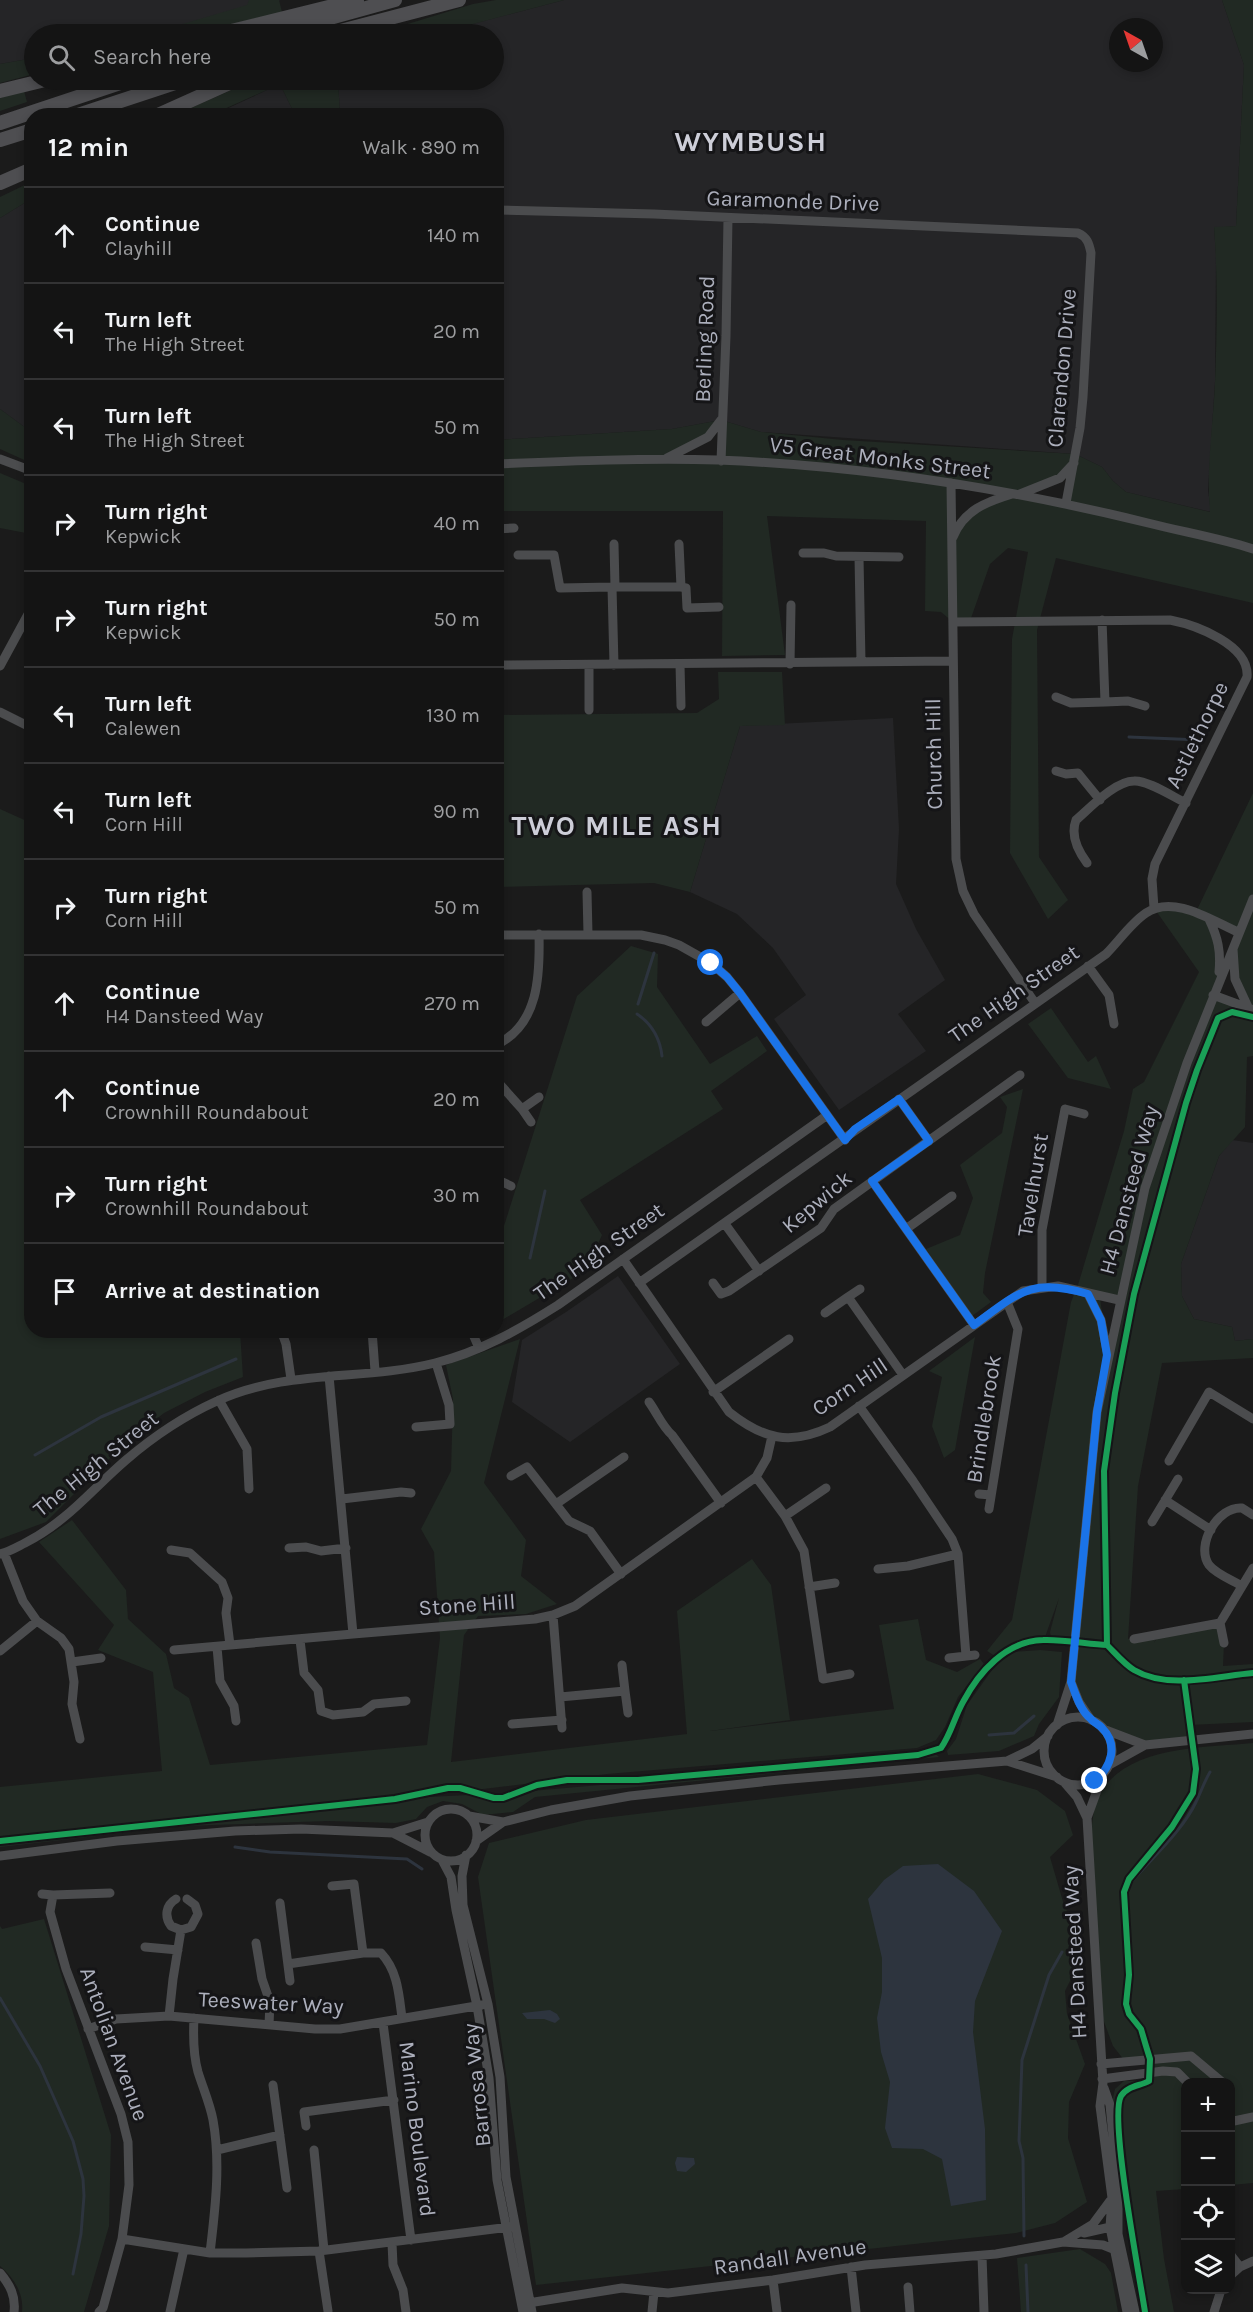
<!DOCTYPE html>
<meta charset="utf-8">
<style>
body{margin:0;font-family:Karla,sans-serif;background:#1d1d1d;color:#f1f3f6}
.controls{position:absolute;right:18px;bottom:18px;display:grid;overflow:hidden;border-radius:12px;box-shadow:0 3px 9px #0003}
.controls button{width:54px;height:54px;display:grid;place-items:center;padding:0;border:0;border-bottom:2px solid #333334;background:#141414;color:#f1f3f6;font:30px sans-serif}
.compass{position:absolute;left:1109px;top:18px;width:54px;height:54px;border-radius:50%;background:#141414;box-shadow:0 3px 9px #0003;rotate:320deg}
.stop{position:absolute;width:18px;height:18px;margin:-14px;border:4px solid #1a73e8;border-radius:50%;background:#fff}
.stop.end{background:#1a73e8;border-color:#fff;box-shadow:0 2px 6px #0008}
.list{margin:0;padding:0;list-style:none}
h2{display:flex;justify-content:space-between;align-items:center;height:78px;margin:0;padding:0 24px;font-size:26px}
h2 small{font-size:20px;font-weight:400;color:#9d9ea0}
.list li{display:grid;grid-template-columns:39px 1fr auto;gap:18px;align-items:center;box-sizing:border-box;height:96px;padding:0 24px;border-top:2px solid #333334}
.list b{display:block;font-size:22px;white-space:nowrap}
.list p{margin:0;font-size:20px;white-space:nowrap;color:#9d9ea0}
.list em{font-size:20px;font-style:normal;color:#9d9ea0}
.icon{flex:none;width:33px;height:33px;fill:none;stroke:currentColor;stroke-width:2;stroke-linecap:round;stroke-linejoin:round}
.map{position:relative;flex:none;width:1253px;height:2312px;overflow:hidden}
.search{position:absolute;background:#141414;box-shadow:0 3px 9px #0003;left:24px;top:24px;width:480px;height:66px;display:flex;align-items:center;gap:15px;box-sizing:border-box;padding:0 21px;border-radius:33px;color:#9d9ea0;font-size:22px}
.panel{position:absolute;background:#141414;box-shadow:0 3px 9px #0003;left:24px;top:108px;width:480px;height:1230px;border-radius:24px}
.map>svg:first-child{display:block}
</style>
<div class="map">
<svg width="1253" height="2312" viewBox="0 0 1253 2312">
<rect width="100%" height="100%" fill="#1b1b1b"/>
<!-- built -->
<path fill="#252527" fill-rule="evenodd" d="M0 0H281L151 34H34V58L0 64Z
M564 0H1222L1244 65 1236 226 1214 228 1216 255 1215 382 1208 490 1211 512 1126 492 1113 481 1102 467 1075 454 761 432 721 420 672 429 497 440 496 116 340 115 338 80H494V34H434ZM1118 27H1154V63H1118Z
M280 84 295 115 211 116Z
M31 199V427L23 426 0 409V218Z
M893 718 899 829 896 884 916 929 945 980 898 1014 926 1051 839 1110 774 1019 806 995 773 948 737 914 690 892 740 726Z
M1232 1140 1253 1143V1339L1235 1341 1232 1327 1194 1319 1182 1296 1181 1264 1219 1156Z
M618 1276 680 1364 570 1442 512 1402 522 1340 566 1312Z"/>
<!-- green -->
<path fill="#212923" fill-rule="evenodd" d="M249 0H279L282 12 192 34H149L247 5Z
M496 0H564L435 34H375L473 4Z
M1222 0H1253V603L1056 558 1037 630 1039 857 1068 900 1048 919 1010 853 1012 639 1028 552 1008 548 990 564 970 621 953 622 941 612 925 611 926 521 767 516 785 655 722 656 723 511H497L496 440 672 429 721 420 761 432 843 440 1075 454 1102 467 1113 481 1126 492 1210 512C1206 469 1213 426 1215 383 1217 332 1218 279 1214 227L1236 226 1244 65ZM721 421 720 460 666 458 691 447ZM1073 464 1066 503 1019 494 1060 478ZM951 483 1012 494 969 512 951 541Z
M34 58V74L0 83V64Z
M254 80H338L340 115H295L280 84 211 115H175Z
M24 91 27 102 0 111V98Z
M31 182V199L0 218V197Z
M0 409 23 426 31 427V463L0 449Z
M0 473 31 486V534L0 528Z
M718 672H782L785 725 740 726 690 892 654 883 497 887 496 715 697 713 719 699Z
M1253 793V1056L1247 1057 1245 1127 1219 1156 1181 1264 1182 1296 1194 1319 1232 1327 1235 1341 1253 1339V1358L1162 1363 1138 1486 1128 1639 1158 1634 1154 1643 1157 1638 1220 1623 1224 1643 1223 1666 1253 1664V1722L1189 1725 1190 1742 1145 1745 1103 1729 1091 1720 1071 1682 1073 1643 1052 1641 1050 1632 1059 1598 1045 1637C1025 1638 1011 1645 995 1656L987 1651 1012 1620 1071 1302 1078 1285 1124 1131 1133 1089 1144 1082 1199 972 1154 908 1196 912ZM1210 920 1238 932 1235 979 1247 1007 1213 995C1225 964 1220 950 1210 920ZM1100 1297 1119 1300 1107 1352Z
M0 809 31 823 32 1330 240 1331 243 1377 205 1392 164 1413 122 1446 46 1522 0 1539Z
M631 946 658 954 657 987 710 1064 757 1036 767 1051 711 1091 723 1109 580 1200 602 1235 596 1248 602 1261 497 1323V1248L577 996Z
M1051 1008 1088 1062 1096 1056 1111 1089 1068 1078 1028 1024Z
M1023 1089 985 1273 983 1293 991 1302 972 1316 926 1249 960 1235 973 1198 960 1165 1002 1133 1007 1107 1000 1097Z
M975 1337 955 1450 944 1458 932 1426 942 1377 929 1371Z
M520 1339 484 1483 526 1540 521 1576 557 1604 526 1614 478 1616 464 1635 451 1762 687 1734 677 1611 752 1559 771 1585 790 1720 710 1731 894 1709 879 1625 918 1619 926 1660 957 1672 980 1659 984 1664 958 1697 945 1727 936 1740 917 1748 607 1774 408 1798 509 1793 919 1757 936 1754 939 1757 535 1797 513 1812 483 1815 462 1804 443 1801 427 1807 416 1819 396 1823 328 1821 184 1826 0 1847V1787L162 1771 153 1672 98 1650 114 1625 39 1542 72 1520 126 1590 128 1619 166 1654 174 1688 189 1698 210 1765 427 1745 440 1638 434 1552 421 1529 451 1471 453 1399 446 1365Z
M1040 1650 1062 1652 1059 1697 1039 1724 1034 1736 999 1751 948 1755 947 1751 956 1739 967 1705 997 1663 1014 1652Z
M1253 1743V2183L1231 2185 1230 2082H1186L1185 2189 1156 2191 1164 2259 1174 2312H1143L1121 2183 1112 2102 1115 2089 1124 2081H1149L1151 2071 1155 2077 1150 2060H1124L1113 2046 1103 2019 1091 1830C1093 1822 1093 1811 1096 1803 1117 1745 1203 1748 1253 1743Z
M978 1774 1037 1790 1065 1811 1073 1835 1050 1857 1064 1905 1074 1925 1075 1971 1065 1991 1067 2014 1085 2064 1069 2102 1068 2138 1087 2202 1055 2223 1016 2233 536 2285 478 1877 489 1843 586 1820Z
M44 1919 111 2135 109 2226 84 2312H22C24 2293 14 2278 0 2266V1926L2 1929Z
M1080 2249 1105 2264 1111 2273 1118 2312H1021L1017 2258Z"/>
<!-- water -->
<path fill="#2d343e" d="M938 1864 974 1891 1002 1931 975 2001 973 2032 985 2129 986 2200 951 2206 942 2159 923 2149 892 2148 885 2128 890 2082 881 2052 877 2018 882 1992V1958L868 1899 884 1880 903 1866Z
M550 2010 557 2014 560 2019 555 2023 544 2019H527L522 2013Z
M677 2157 694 2158 695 2164 686 2172 677 2171 675 2163Z"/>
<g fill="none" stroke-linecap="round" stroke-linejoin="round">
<!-- stream -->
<path stroke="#2d343e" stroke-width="3" d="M1129 737 1200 740
M638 1004 654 953
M637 1014C652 1024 660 1039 662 1056
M530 1258 545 1191
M35 1455 101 1417 236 1359
M989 1735 1014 1733 1034 1716
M235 1847 270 1852 407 1859 422 1869
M1133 1880C1153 1857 1183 1830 1196 1802 1201 1792 1204 1782 1210 1772
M0 1998 40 2066 73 2141 83 2179 84 2196 81 2234 73 2274
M1024 2236 1023 2158 1019 2141 1022 2060 1049 1975 1062 1952
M1026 2265 1028 2312"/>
<!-- minor -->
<path stroke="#4b4c4e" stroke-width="9" d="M496 210 654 214 1078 233C1087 237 1089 243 1091 253L1083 397 1080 428 1066 503
M667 458 708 437 721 420
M0 459 32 471
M721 461 726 336 728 218
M496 464C570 461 644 458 718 460 863 466 1007 488 1148 523 1183 532 1219 538 1253 549
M951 483 956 859 963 891 974 914 1035 1003
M1020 494 1060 478 1074 463
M496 529 514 528
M953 537C964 510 986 502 1012 494
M803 553H824L836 556 899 557
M518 555H554L560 588 612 587 614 665
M859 557 861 662
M612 587H615L614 544
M615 587H681L679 544
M681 587 686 588 687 608 719 607
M1102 620 1105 702 1128 701 1145 706
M953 622 1170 620C1196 625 1250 645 1247 677L1155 864 1152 879 1154 908
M680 664 681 706
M790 664 791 605
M496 665 952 661
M589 665V710
M0 666 32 607
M1056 697 1071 703 1105 702
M0 712 32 728
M1056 771 1066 774 1078 773 1100 800
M1087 863C1078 851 1070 836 1076 820 1090 808 1115 781 1134 781 1148 780 1173 797 1186 803
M587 892 588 934
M1209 919C1218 938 1221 951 1219 972
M496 935H641L665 940 679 945 711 963 727 977 740 993 845 1140
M1233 949 1235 979 1248 1007
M1088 966 1109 995 1114 1024
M1213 995 1251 1009
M706 1022 740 993
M496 1045C539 1025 540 975 539 934
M496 1080 522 1109 539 1097
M899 1099 929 1141
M522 1109 531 1122
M496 1179 511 1186
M872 1181 974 1325
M725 1224 759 1271
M906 1229 952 1196
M623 1259 729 1412C763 1439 790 1446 830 1427L1023 1291 1058 1286 1119 1300
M639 1283 1106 954C1119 941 1131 923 1146 913 1174 894 1212 921 1238 932
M713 1283 721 1294 729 1291 821 1228 834 1209 1020 1075
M1042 1287V1230L1065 1109 1084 1114
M860 1289 848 1297 903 1375
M1088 1294 1101 1320 1107 1351
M825 1313 848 1297
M281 1330 286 1344 291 1379
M372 1330 375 1371
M471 1330 479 1348
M329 1376 353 1634 535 1619 553 1615 575 1606 756 1477 767 1458 772 1436
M713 1392 789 1339
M219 1400 247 1449 249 1489
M649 1402C657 1413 662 1426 672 1435L721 1503
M859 1406 913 1481 952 1539 958 1554 966 1656
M416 1427 450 1424 449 1405 436 1363
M1169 1461 1209 1392 1253 1419
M511 1476 527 1467 569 1521 590 1531 621 1574
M756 1477 785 1516 826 1488
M979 1494 991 1495
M342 1499 401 1492 411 1493
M1165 1500 1211 1530
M556 1504 624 1457
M989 1509 1018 1329 1007 1302
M785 1516 804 1551 823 1679 850 1674
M1152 1522 1178 1479
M289 1548 306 1547 321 1551 346 1548
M171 1550 190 1553 222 1582 228 1598 226 1613 230 1645
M4 1553 23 1601 37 1621 61 1638 69 1649 74 1682 72 1704 80 1739
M0 1554C9 1552 17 1547 25 1543 68 1521 91 1490 126 1460 154 1436 184 1416 217 1401 286 1369 363 1381 435 1363 480 1352 520 1329 558 1305L826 1116
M878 1569 908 1566 958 1554
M1242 1586C1232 1580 1216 1574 1209 1565 1195 1545 1218 1506 1242 1508L1253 1515
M809 1587 835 1583
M553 1615 562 1728
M1134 1639 1220 1623
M300 1640 304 1673 318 1690 321 1711 333 1715 363 1712 374 1704 406 1701
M1224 1643 1220 1623 1253 1568
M217 1647 220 1681 234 1706 236 1721
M174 1650 353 1634
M0 1651 37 1621
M949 1658 975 1655
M72 1662 101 1658
M622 1665 625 1691
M1071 1682 1079 1702 1091 1720
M560 1697 625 1691 628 1713
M1044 1751a34 34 0 1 1 68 0a34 34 0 1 1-68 0Z
M512 1724 562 1720
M1057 1725 1071 1682 1097 1412 1145 1188 1187 1063 1253 899
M1103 1729 1145 1745
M1007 1761 1032 1749 1048 1736
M1109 1765 1145 1745 1253 1734
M1103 1774 1087 1818 1103 2083 1100 2106 1112 2198 1110 2227 1127 2312
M1064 1782 1077 1797 1087 1818
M425 1835a26 26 0 1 1 52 0a26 26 0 1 1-52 0Z
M469 1816 503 1822
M393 1833 430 1852
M476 1841 503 1822 551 1810 630 1796 779 1780 1007 1761 1057 1777
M466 1855 462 1876 463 1905 488 2004 500 2077 506 2177 532 2312
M0 1856 117 1841 235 1831 301 1829 393 1833 428 1822
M442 1860 451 1877 456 1910 477 2006 489 2078 497 2180 523 2312
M332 1886 354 1884 363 1953
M42 1894 53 1895 50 1912 66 1969 121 2114 128 2142 129 2185 122 2239 103 2308 99 2312
M53 1895 110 1893
M176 1899C166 1905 164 1916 171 1926L181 1930 191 1927 198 1914 195 1905 187 1899
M280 1903 290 1981
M256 1943 262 1979 270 2002 269 2025
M145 1947 178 1950
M288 1964 363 1953H381C398 1971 399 1995 402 2018
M169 2016 173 1979 181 1930
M194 2018C193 2037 193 2054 198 2072 203 2088 210 2104 213 2120 221 2164 215 2210 210 2253
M383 2023 411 2240
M88 2029 116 2019 169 2016 315 2029H340L482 2005
M1101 2064 1191 2056 1222 2082
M1102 2079 1163 2071 1177 2072 1187 2082
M273 2085 287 2188
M1104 2088 1110 2105 1118 2187V2234L1135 2312
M1230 2119 1234 2121 1253 2117
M306 2126 304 2112 394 2100
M217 2150 280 2135
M314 2150 324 2250
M1084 2233 1115 2226
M122 2239 210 2253H246L319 2251 510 2227
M1065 2241 1093 2224 1110 2201
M392 2243 393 2265 403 2290 406 2312
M319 2251 328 2311
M1230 2254 1240 2267
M982 2256 984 2312
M851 2267 856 2312
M0 2273C10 2285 16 2296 14 2312
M1230 2276 1240 2267 1253 2261
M773 2280 777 2312
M908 2287 910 2312
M522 2304 622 2288 668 2293 773 2280 865 2265 996 2254 1063 2242 1103 2245 1113 2249
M170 2312 184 2249
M652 2312 654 2292
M1214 2312 1221 2290"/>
<!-- highway -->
<path stroke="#4e4e51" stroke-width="14" d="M219 34 357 0
M272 34 395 0
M329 34 459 0
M0 91 45 80
M75 116 184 80
M156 116 236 80
M0 123 129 80
M0 140 32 130
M0 183 32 169"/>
<defs>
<path id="cycleway" d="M1253 1017 1232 1012 1218 1018 1197 1070 1186 1103 1134 1294 1115 1393 1104 1471 1107 1645C1116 1654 1124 1664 1134 1670 1168 1690 1217 1676 1253 1673
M0 1841 395 1799 448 1788H460L494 1798H503L537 1785 567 1780H638L918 1755 941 1748C951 1734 954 1718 963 1702 979 1672 1006 1641 1043 1640 1061 1639 1088 1644 1107 1645
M1145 2312C1140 2279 1109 2117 1121 2096 1127 2086 1140 2086 1149 2081L1150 2059 1146 2046 1141 2029 1129 2014 1126 2004 1129 1975 1124 1892 1129 1879 1172 1827 1193 1793 1196 1769 1184 1680"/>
</defs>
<!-- cycleway casing -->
<use href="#cycleway" stroke="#151517" stroke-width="10"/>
<!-- cycleway -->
<use href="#cycleway" stroke="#1a9f57" stroke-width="6"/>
</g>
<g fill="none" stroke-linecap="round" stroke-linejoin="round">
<!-- route -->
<path stroke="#1a73e8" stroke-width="8" d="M711 963 727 977 740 993 845 1140 855 1129 899 1099 929 1141 872 1181 974 1325C1018 1293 1031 1277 1088 1294L1101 1320 1107 1355 1097 1412 1071 1682C1076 1695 1080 1710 1091 1719 1094 1723 1099 1724 1102 1728 1119 1745 1111 1767 1095 1781"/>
</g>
<g text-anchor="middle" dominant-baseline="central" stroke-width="6" stroke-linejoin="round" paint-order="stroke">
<!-- street labels -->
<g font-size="22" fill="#acafbc" stroke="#151517">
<text transform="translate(793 201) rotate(2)">Garamonde Drive</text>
<text transform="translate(705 339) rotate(-88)">Berling Road</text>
<text transform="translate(1062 368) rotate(-85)">Clarendon Drive</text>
<text transform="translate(880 458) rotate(7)">V5 Great Monks Street</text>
<text transform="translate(1197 735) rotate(-64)">Astlethorpe</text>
<text transform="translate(934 754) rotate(-91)">Church Hill</text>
<text transform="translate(1014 994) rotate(-35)">The High Street</text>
<text transform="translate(1033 1185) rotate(-81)">Tavelhurst</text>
<text transform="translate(1129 1190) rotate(-75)">H4 Dansteed Way</text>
<text transform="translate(817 1202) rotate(-40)">Kepwick</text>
<text transform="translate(599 1252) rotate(-35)">The High Street</text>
<text transform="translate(850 1387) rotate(-34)">Corn Hill</text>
<text transform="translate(984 1419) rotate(-81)">Brindlebrook</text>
<text transform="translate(96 1464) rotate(-39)">The High Street</text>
<text transform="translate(467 1605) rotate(-4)">Stone Hill</text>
<text transform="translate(1075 1952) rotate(-93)">H4 Dansteed Way</text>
<text transform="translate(271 2003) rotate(3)">Teeswater Way</text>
<text transform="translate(114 2044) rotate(70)">Antolian Avenue</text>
<text transform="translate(477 2085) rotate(-96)">Barrosa Way</text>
<text transform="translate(417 2129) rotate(83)">Marino Boulevard</text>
<text transform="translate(790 2257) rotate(-8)">Randall Avenue</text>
</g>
<!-- district labels -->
<g font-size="28" font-weight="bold" letter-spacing="1.5" fill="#cdced8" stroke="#151517">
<text x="751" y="141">WYMBUSH</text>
<text x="617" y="825">TWO MILE ASH</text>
</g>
</g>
</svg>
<div class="controls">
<button>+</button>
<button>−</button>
<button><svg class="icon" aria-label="locate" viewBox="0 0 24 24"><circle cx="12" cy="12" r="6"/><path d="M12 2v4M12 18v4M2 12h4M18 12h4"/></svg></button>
<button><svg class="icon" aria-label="layers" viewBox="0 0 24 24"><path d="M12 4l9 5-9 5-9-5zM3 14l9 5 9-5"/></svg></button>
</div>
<svg class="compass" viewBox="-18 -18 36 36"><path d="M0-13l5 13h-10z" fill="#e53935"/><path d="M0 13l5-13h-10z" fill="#9d9ea0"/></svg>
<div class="stop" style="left:711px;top:963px"></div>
<div class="stop end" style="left:1095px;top:1781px"></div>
<div class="search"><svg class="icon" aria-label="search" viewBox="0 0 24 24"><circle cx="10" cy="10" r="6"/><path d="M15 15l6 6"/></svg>Search here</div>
<section class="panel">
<h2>12 min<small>Walk · 890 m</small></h2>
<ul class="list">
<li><svg class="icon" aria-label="ahead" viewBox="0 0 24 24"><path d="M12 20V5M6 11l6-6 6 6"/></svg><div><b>Continue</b><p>Clayhill</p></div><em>140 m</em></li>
<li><svg class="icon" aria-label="left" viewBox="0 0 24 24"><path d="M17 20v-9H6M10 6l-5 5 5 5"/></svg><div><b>Turn left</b><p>The High Street</p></div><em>20 m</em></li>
<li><svg class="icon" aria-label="left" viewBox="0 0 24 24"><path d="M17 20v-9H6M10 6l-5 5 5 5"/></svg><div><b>Turn left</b><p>The High Street</p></div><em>50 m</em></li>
<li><svg class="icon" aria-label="right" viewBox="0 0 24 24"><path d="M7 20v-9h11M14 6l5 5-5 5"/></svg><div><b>Turn right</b><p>Kepwick</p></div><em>40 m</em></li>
<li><svg class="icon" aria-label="right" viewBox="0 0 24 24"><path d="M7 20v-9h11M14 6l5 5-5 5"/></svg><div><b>Turn right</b><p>Kepwick</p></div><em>50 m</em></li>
<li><svg class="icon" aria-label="left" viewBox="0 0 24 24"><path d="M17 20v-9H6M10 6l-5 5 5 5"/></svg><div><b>Turn left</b><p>Calewen</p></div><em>130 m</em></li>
<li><svg class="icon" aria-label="left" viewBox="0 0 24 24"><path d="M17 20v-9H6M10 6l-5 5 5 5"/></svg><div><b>Turn left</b><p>Corn Hill</p></div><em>90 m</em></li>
<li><svg class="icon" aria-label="right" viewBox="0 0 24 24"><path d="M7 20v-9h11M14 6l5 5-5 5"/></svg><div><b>Turn right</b><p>Corn Hill</p></div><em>50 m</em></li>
<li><svg class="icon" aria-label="ahead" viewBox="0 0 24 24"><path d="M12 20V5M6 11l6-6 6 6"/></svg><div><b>Continue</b><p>H4 Dansteed Way</p></div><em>270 m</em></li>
<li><svg class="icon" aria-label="ahead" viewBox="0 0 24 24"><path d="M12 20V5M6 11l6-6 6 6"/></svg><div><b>Continue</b><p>Crownhill Roundabout</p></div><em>20 m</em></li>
<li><svg class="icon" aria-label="right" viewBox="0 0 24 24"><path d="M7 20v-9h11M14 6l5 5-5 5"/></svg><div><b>Turn right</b><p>Crownhill Roundabout</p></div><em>30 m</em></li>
<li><svg class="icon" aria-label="arrive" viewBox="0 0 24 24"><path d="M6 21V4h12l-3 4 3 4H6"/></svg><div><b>Arrive at destination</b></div></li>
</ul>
</section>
</div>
